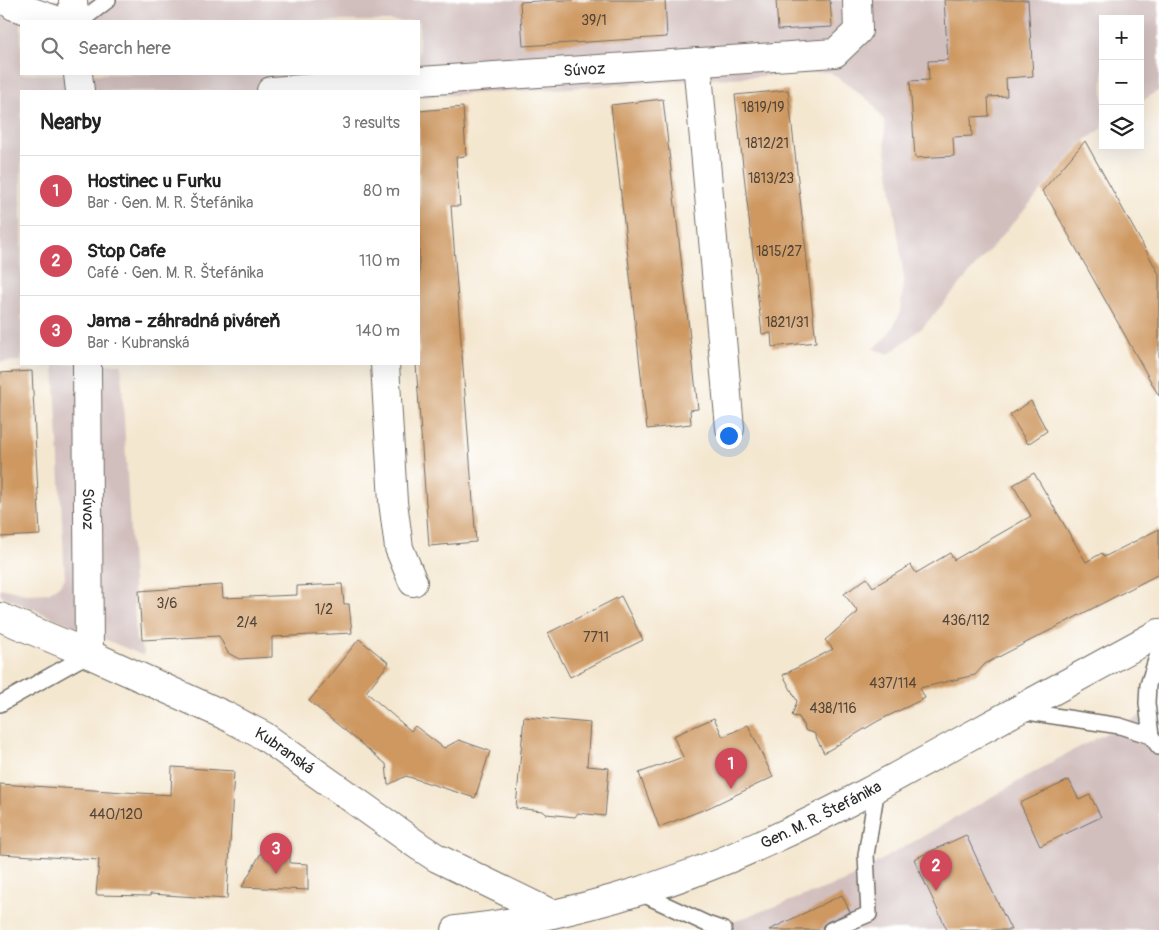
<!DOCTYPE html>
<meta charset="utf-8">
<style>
body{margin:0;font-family:Pangolin,sans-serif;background:#f6f6f6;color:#222}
.controls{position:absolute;right:15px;top:15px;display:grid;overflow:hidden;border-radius:0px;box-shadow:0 5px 20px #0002}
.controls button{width:45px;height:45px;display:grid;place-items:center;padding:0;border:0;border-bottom:1px solid #e0e0e0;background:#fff;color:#222;font:25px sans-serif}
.you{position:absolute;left:728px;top:435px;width:18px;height:18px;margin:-12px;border:4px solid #fff;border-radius:50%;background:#1a73e8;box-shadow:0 0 0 8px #1a73e833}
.badge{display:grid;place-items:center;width:32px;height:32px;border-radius:50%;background:#d1495b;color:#fff;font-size:16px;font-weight:700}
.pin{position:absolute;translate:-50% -41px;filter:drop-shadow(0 1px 2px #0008)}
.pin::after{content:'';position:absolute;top:26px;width:18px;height:15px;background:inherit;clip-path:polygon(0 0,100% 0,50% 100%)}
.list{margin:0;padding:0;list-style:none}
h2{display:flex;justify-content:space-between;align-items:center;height:65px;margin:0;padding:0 20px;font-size:21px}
h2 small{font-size:16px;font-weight:400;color:#767676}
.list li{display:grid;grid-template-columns:32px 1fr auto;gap:15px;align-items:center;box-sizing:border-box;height:70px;padding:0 20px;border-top:1px solid #e0e0e0}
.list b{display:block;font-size:19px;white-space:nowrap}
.list p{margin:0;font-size:16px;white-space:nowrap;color:#767676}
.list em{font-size:16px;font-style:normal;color:#767676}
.icon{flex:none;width:28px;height:28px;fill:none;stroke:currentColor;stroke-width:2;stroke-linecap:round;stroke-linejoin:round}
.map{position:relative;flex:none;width:1159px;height:930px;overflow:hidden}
.search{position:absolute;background:#fff;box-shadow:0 5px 20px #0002;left:20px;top:20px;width:400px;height:55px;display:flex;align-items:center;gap:12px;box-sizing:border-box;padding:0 18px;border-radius:0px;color:#767676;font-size:19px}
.panel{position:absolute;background:#fff;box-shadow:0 5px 20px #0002;left:20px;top:90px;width:400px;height:275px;border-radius:0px}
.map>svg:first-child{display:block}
</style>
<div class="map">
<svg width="1159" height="930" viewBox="0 0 1159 930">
<rect width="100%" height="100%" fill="#fff"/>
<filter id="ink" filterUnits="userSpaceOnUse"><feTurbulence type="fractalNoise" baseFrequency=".02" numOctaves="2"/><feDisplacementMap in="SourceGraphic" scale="10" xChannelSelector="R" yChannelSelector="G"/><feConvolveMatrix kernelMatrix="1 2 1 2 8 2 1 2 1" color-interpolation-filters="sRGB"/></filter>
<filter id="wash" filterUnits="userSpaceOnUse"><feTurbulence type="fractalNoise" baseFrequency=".0096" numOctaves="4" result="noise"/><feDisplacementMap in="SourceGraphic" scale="20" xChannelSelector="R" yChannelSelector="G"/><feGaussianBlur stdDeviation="1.12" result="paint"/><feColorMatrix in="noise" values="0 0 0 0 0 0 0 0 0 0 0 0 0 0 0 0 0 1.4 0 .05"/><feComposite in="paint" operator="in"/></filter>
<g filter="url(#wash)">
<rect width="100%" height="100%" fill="#f4e7d0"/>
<!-- industrial -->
<path fill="#d1bfbe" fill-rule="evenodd" d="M0 0H1159V90L1140 103V19H1103V128L1084 141 923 327 889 354 873 349 885 338 894 326 900 311 904 279 885 143V122L872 103 830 72 419 97V91H21V361L0 362ZM21 21H419V74H21Z
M54 364H121L136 640 144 650V656L0 595V588L26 594 48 593 59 586 65 578Z
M1159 706V930H710L845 881 1068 753Z"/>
<g id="blocks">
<!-- building -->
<path fill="#ce9861" d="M556 0H665L667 37 523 46 520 2Z
M776 0H830L832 27 778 30Z
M944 0H1028L1033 76 1006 78 1007 96 988 97 989 116 971 117 972 136 953 137 954 156 915 158 910 81 929 80 928 61 948 60Z
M788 90 816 342 772 347 771 333 762 334 735 95Z
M663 99 698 409 690 410 691 424 647 429 611 105Z
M463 107 466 156 456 157 460 206H451L476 542 429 546 416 364H419V111Z
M1085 141 1159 274V396L1050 202 1042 191Z
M32 371 40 535 0 537V373Z
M1031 401 1047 431 1028 444 1010 415Z
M1034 473 1086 562 1102 553 1104 557 1159 529V574L985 664 975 675 920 688 925 698 878 721 824 753 814 733 806 731 799 717 792 716 797 701 783 675 833 649 825 640 858 612 844 594 867 578 873 587 911 565 916 573 950 553 954 560 1031 516 1013 485Z
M342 584 344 604H349L352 633 272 637V657L239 659 228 653 219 636 142 640 139 591 222 585 223 598 297 595V586Z
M621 596 643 640 570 677 548 633Z
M359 639 389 663 366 692 411 731 415 726 444 748 459 740 490 751 475 798 406 776 388 785 386 764 309 701Z
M524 717 590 723 587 766 609 768 605 816 578 813 575 817 566 816 546 814 543 811 516 808Z
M714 718 723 737 748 725 773 777 708 808 659 827 639 773 683 757 673 736Z
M172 767 234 771 227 899 150 894V896L96 895 99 860 0 854V784L171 795Z
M1069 780 1079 800 1090 795 1101 817 1040 846 1020 803Z
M966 835 986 878 1011 930H947L914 859Z
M267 842 290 843V863L308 864V890L242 887Z
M842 895 850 912 827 922 823 925 822 930H769Z"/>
</g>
</g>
<g filter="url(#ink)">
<use href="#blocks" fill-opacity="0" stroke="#716d65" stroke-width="1"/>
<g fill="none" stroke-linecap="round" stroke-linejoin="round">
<defs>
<path id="service" d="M81 21 108 0
M1159 651 1148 685 1147 703 1151 736 1159 747
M0 704 89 654
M1021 711 1120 726 1151 736
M638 892 707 924 724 930
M831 930 869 914 866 855 877 788"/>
<g id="minor">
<path d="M6 0 14 6 59 21"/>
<path d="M73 0 74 21"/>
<path d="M697 62 730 428"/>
<path d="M78 74 80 91"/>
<path id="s1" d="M271 91 835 53 858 31 857 0"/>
<path id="s2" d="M87 364 89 654"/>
<path d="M385 364 393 502 399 548 413 582"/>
<path id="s3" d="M0 617 89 654 224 715 264 736 420 847 437 858 552 914"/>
</g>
<g id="primary">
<path id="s4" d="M456 930C559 919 673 886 767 842 833 812 896 777 959 742 1026 706 1092 669 1159 633"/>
</g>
</defs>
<!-- service casing -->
<use href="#service" stroke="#716d65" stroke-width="18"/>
<!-- minor casing -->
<use href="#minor" stroke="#716d65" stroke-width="30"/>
<!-- primary casing -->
<use href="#primary" stroke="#716d65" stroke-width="30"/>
<!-- service -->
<use href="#service" stroke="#fff" stroke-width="15"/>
<!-- minor -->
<use href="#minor" stroke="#fff" stroke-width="28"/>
<!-- primary -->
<use href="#primary" stroke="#fff" stroke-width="28"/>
</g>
</g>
<g text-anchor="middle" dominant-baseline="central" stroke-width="4" stroke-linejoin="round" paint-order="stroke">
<!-- number labels -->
<g font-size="14" fill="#544638">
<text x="594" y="20">39/1</text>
<text x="763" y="107">1819/19</text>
<text x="767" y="143">1812/21</text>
<text x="771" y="178">1813/23</text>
<text x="779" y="251">1815/27</text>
<text x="787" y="322">1821/31</text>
<text x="167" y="603">3/6</text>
<text x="324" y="609">1/2</text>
<text x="966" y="620">436/112</text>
<text x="247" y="622">2/4</text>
<text x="596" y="637">7711</text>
<text x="893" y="683">437/114</text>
<text x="833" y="708">438/116</text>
<text x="116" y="814">440/120</text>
</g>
<!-- street labels -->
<g font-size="16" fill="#2b2b2b" stroke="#fff">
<text stroke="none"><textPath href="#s1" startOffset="314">Súvoz</textPath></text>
<text stroke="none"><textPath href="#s2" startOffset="145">Súvoz</textPath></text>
<text stroke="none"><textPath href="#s3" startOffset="315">Kubranská</textPath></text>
<text stroke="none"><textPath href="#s4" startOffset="385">Gen. M. R. Štefánika</textPath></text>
</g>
</g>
</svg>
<div class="controls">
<button>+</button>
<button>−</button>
<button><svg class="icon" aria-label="layers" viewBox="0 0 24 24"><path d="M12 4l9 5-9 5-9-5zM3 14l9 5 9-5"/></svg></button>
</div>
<div class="you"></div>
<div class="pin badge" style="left:731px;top:789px">1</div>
<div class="pin badge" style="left:936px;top:891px">2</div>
<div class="pin badge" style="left:276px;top:874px">3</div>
<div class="search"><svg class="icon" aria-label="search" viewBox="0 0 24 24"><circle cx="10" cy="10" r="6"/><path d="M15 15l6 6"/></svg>Search here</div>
<section class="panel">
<h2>Nearby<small>3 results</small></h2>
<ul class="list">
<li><span class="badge">1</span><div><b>Hostinec u Furku</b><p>Bar · Gen. M. R. Štefánika</p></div><em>80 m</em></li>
<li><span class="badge">2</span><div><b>Stop Cafe</b><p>Café · Gen. M. R. Štefánika</p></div><em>110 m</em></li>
<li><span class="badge">3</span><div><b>Jama - záhradná piváreň</b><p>Bar · Kubranská</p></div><em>140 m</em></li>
</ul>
</section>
</div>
